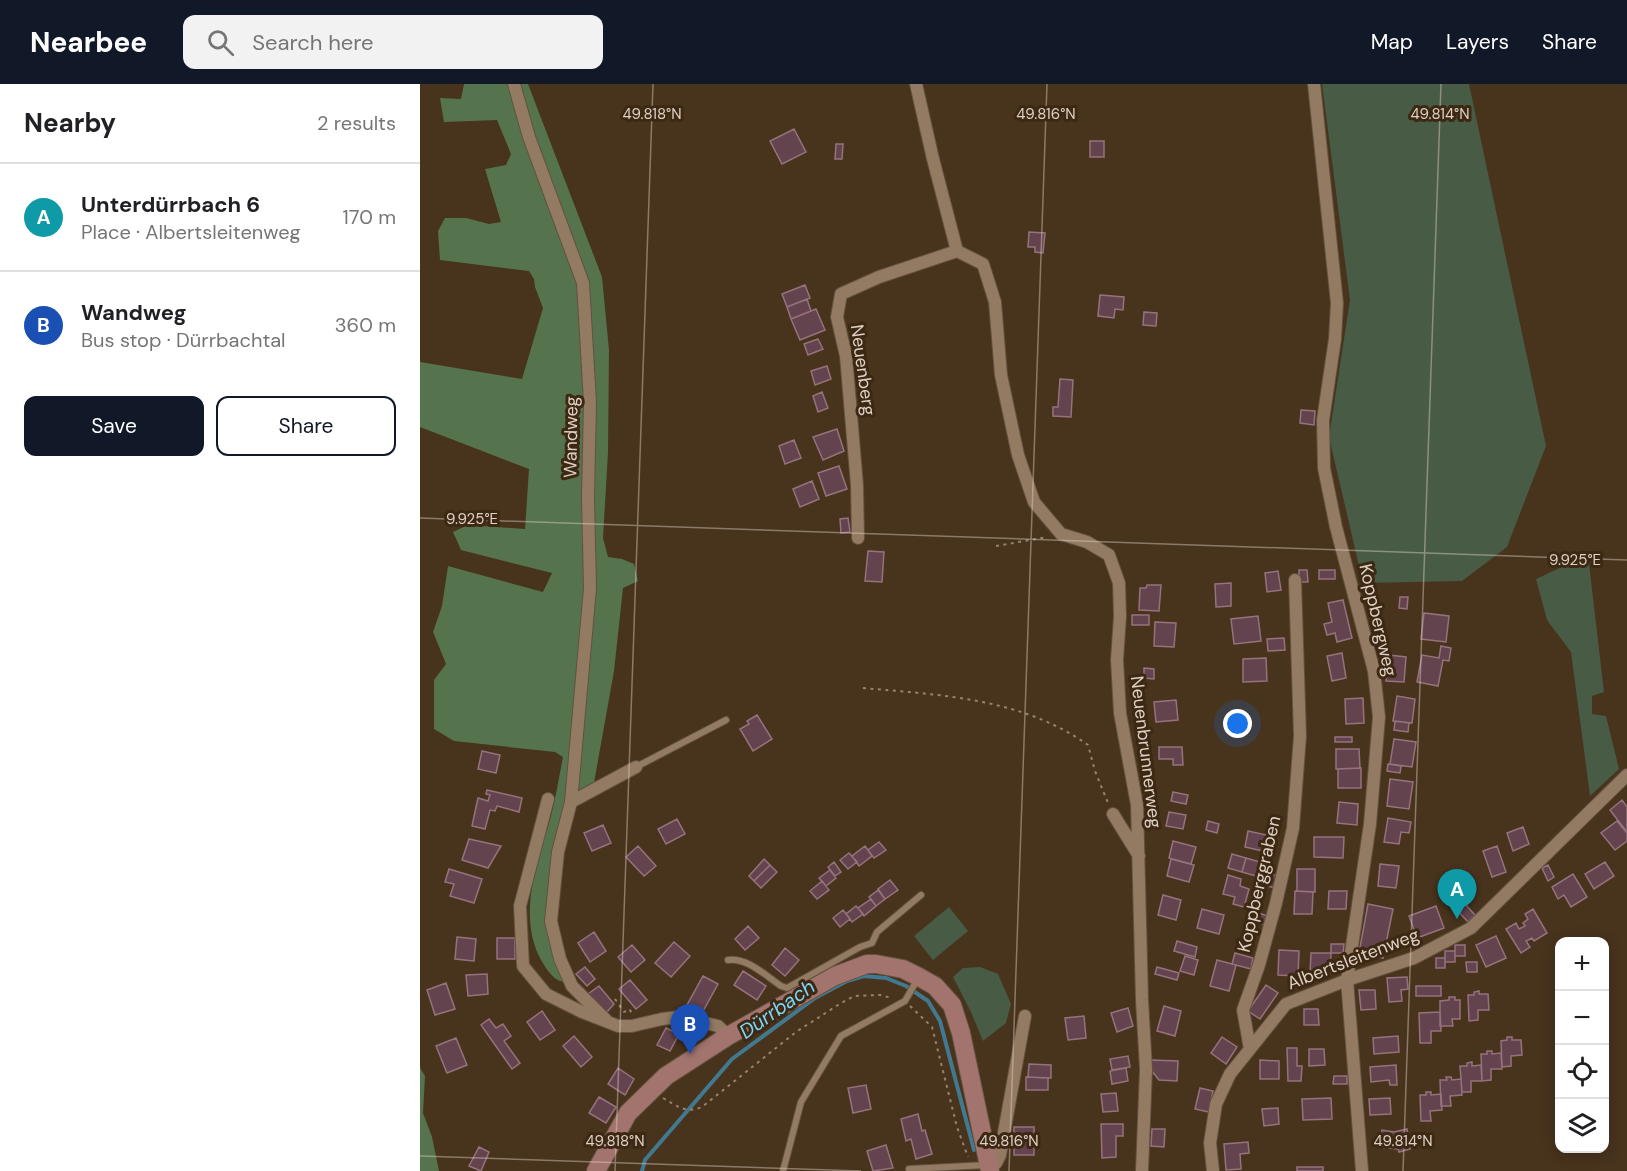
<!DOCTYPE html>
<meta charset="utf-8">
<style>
body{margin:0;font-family:"DM Sans",sans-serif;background:#f2f2f2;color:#202124}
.controls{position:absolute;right:18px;bottom:18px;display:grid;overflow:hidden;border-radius:12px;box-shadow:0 3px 15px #0003}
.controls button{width:54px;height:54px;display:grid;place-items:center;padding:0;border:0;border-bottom:2px solid #e0e0e0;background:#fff;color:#202124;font:30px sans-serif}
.you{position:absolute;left:818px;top:640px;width:21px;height:21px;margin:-15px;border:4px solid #fff;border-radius:50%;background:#1a73e8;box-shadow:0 0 0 9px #1a73e833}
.badge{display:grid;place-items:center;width:39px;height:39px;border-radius:50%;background:#111827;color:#fff;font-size:20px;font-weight:700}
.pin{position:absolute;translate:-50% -50px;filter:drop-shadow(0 2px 3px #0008)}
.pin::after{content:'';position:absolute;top:32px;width:21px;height:18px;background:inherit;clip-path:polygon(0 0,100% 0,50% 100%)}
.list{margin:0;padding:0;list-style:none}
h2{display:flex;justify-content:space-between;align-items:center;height:78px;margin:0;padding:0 24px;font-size:26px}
h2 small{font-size:20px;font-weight:400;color:#757577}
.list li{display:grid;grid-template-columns:39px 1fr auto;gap:18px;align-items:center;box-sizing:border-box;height:108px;padding:0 24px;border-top:2px solid #e0e0e0}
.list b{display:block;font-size:22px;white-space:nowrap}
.list p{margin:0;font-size:20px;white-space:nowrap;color:#757577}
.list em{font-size:20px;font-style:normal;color:#757577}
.actions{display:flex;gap:12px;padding:18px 24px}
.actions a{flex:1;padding:14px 0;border:2px solid #111827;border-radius:12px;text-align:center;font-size:21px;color:#111827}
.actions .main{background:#111827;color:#fff}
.icon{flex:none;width:33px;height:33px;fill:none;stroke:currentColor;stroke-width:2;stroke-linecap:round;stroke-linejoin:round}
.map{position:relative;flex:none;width:1207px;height:1087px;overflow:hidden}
header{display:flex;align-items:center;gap:36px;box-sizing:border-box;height:84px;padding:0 30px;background:#111827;color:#fff}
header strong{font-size:28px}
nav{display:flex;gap:33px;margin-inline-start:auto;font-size:21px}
.search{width:420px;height:54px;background:#f2f2f2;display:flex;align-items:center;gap:15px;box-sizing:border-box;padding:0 21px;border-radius:12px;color:#757577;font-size:22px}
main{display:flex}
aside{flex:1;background:#fff}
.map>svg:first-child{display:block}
</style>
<header>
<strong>Nearbee</strong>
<div class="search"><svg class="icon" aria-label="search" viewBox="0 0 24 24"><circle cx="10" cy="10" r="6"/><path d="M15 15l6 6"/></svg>Search here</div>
<nav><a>Map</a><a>Layers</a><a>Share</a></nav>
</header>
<main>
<aside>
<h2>Nearby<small>2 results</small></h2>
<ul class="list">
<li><span class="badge" style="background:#0f9aa8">A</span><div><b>Unterdürrbach 6</b><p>Place · Albertsleitenweg</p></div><em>170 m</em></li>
<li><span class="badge" style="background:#1a4fb4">B</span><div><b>Wandweg</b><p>Bus stop · Dürrbachtal</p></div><em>360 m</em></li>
</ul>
<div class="actions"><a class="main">Save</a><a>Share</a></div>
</aside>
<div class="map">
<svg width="1207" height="1087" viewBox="0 0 1207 1087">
<rect width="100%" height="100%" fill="#48331d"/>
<!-- green -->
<path fill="#485b44" d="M902 0H1049L1126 362 1087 463 1042 497 943 499 909 353 930 216Z
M1168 471 1184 608 1172 612V630L1186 632 1199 685 1170 712 1151 568 1127 536 1116 495Z
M529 823 548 847 513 876 494 852Z
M560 883 578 890 591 920 586 939 563 957 551 928 533 893 543 884Z"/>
<!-- forest -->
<path fill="#55744d" d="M44 0H108L182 193 189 266 188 368 183 454 188 473 202 475 214 480 218 497 203 504 194 587 174 699 147 718 129 795 148 898C137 899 131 891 126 884 94 838 117 780 131 732 136 713 139 693 143 673L135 668 34 657 14 645V596L26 580 13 548 22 522 28 482 123 508 132 489 41 466 33 448 48 441 105 445 109 385 0 343V278L102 295 123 224 115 203 114 195 109 187 20 176 18 147 25 134H46L69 140 81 138 65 85 86 81 91 70 77 36 24 38 20 14 41 15Z
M0 984 5 992 3 1029 12 1053 19 1087H0Z"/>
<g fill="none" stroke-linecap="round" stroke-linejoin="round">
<!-- stream -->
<path stroke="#417a90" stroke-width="4" d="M222 1087 225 1076 312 975 395 914 427 897 444 892 466 894 486 902 508 917 520 937 554 1066"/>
</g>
<!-- building -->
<path fill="#63434d" stroke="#95737d" stroke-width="1.5" d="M374 45 386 68 362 80 350 57Z
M670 57H684V73H670Z
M416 60H423L422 75H415Z
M609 148 625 149 623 169 615 168V163H608Z
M385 201 390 214 367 223 362 210Z
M680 211 704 213 703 226 695 225 694 234 678 232Z
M387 215 391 227 371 235 367 223Z
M396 225 405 246 380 256 371 235Z
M724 228 737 229 736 242 723 241Z
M398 255 403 265 388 271 384 260Z
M407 282 411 295 395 301 391 287Z
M640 295 653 296 651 333 633 332V323H638Z
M402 308 408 324 398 328 393 312Z
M881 326 895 327 894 341 880 339Z
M417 345 424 367 403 376 393 353Z
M374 356 381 374 365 380 359 362Z
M419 382 427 405 406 412 398 389Z
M392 397 399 415 380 423 373 405Z
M428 434 430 448 421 449 420 435Z
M448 467 464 468 462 498 445 497Z
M879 486H887L888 498H879Z
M899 486H915V495H899Z
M858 487 861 506 847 508 845 489Z
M811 499V522L796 523 795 500Z
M727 501H741L739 527 719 526 720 504H726Z
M980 513H988L987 525 979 524Z
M923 516 932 554 917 558 915 549 907 551 904 540 912 538 908 519Z
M1004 529 1029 532 1026 558 1001 555Z
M712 531H729V541H712Z
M838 532 841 557 814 560 811 535Z
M735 538 756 539 754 563 734 562Z
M864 554 865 566 848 567 847 555Z
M1021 562 1031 564 1029 577 1023 576 1018 602 997 598 1002 571 1019 574Z
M922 569 926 594 912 597 907 572Z
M969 571 986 573 984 598 966 597Z
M846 574 847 597 823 598V575Z
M724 584 734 585V595L724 594Z
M977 612 995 615 992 639 973 637Z
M943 614 944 639 926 640 925 615Z
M756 616 758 636 736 638 734 618Z
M337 631 352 655 333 667 320 645 329 640 327 637Z
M975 637 989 639 988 648 974 646Z
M915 653H932V658H915Z
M974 655 996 658 992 683 970 680Z
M739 663H762L763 681H753V675H739Z
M916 665H939L940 684 916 685Z
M62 667 80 671 76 689 58 685Z
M968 680 981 682 980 689 967 687Z
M941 684V704H918V685Z
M970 695 993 698 989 725 967 722Z
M67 706 102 714 99 728 77 722 75 727 70 726 65 745 52 742 58 714 68 717 70 711 66 710Z
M753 708 768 711 766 720 751 717Z
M1202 716 1207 723V748L1190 726Z
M919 718 938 720 937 741 917 739Z
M749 728 766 731 763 745 746 742Z
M968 734 991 738 989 749 981 748 979 760 964 758Z
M257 735 265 750 246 760 238 745Z
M788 737 799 740 797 749 786 746Z
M1197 737 1207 749V757L1195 766 1181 749Z
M183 741 191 759 172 767 164 749Z
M1103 743 1109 760 1093 767 1087 749Z
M828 747 851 752 847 768 825 763Z
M894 753H924L923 774 894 773Z
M49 755 81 762 68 784 42 776Z
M753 757 776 763 771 780 749 774Z
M459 758 466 766 454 774 448 766Z
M218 762 236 782 224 792 206 773Z
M445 762 452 772 439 782 432 772Z
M1077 762 1086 788 1072 793 1063 767Z
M429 769 437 778 428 785 420 776Z
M812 770 826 774 822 788 808 784Z
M826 774 840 778 836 792 822 788Z
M344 775 350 781 334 797 329 792Z
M751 775 774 781 769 798 747 792Z
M414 778 421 788 415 792 408 783Z
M1185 778 1194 792 1174 805 1165 790Z
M960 780 979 782 976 804 958 802Z
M350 781 357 788 341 804 334 797Z
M1128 781 1134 793 1128 797 1122 784Z
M29 785 62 795 54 819 30 812 34 800 25 798Z
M877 785H895V808L877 807Z
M410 786 416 794 406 802 399 794Z
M847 789 859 792 855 804 844 801Z
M1153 790 1167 813 1151 823 1144 811 1138 815 1132 803Z
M808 791 821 795 820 802 829 805 824 823 813 820 815 813 803 810Z
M1040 795 1054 811 1045 820 1055 831 1048 838 1035 824 1040 819 1028 806Z
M470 796 478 806 465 815 458 805Z
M402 797 409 806 397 815 390 807Z
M458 806 465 815 456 822 449 813Z
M875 807 893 808 892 830H874Z
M909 807H927L926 825H908Z
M743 811 761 816 756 836 738 831Z
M451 815 456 822 444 832 438 824Z
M948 820 973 825 963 874 939 869Z
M436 822 443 830 432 838 426 830Z
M1016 822 1024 844 997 854 989 832Z
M782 825 804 831 799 850 777 844Z
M1113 825 1127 849 1114 857 1112 854 1106 857 1110 863 1101 869 1086 845 1096 839 1099 845 1105 842 1103 839 1108 835 1105 830Z
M423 826 430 835 420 843 413 834Z
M835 828 848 832 845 841 833 837Z
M328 842 339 854 325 866 315 855Z
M174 848 186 867 170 878 158 859Z
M1076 852 1086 874 1066 883 1056 861Z
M37 853 56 855 54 877 35 875Z
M77 854H95V875H77Z
M757 857 777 863 775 873 754 867Z
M254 858 270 872 251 893 235 879Z
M911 860H924L923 869H911Z
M212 861 225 876 211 888 198 873Z
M1035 861H1045V872H1035Z
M365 864 379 876 365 892 352 881Z
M859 866 879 867 878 892 858 891Z
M1025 867H1035V878H1025Z
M815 869 833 874 831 885 812 880Z
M891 869H911L910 890H890Z
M765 872 778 876 774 891 760 887Z
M1016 874H1025V884H1016Z
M797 876 816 881 809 907 790 902Z
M1046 878H1057V888H1047Z
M165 883 175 895 167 902 156 890Z
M737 883 759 889 757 896 735 890Z
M323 887 346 902 337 916 314 901Z
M67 890 68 910 48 912 46 891Z
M283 892 298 900 282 929 267 921Z
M987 893 988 905 981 906 982 917 969 918 967 894Z
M210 896 227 916 216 925 199 905Z
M26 899 35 925 15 931 7 906Z
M846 901 858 909 840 935 828 927Z
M179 902 194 920 186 929 168 910Z
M996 902H1021V912H996Z
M939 906H955L956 925 941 926Z
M1059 907V910H1068L1069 926H1058V936L1049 937 1048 911H1054V908Z
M1029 913H1035V916H1040V935H1032L1033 942H1020V917L1029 916Z
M744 922 761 927 755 952 737 947Z
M708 924 713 942 697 948 691 929Z
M884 925H898L899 941H884Z
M122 927 135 946 120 956 107 938Z
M1020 928 1021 947H1011V959H1000L999 929Z
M664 932 666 954 648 956 645 934Z
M69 935 76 944 83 940 91 952 84 957 100 979 92 985 61 941Z
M246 944 259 950 250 967 237 961Z
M154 952 172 973 161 983 143 962Z
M978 952 979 968 954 970 953 954Z
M802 953 817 963 806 980 791 969Z
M1087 953H1092V956H1101L1102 971 1091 972V982L1082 983 1081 957 1087 956Z
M36 954 47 981 27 989 16 962Z
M867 964H877V982H882L881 997H868Z
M889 965H904L905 981 889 982Z
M1067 967H1072V970L1081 969 1082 985H1071V996L1062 997 1061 970H1067Z
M708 972 710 983 692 986 690 975Z
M731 976 758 977 757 997 739 996 731 986Z
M840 976 859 977V995H840Z
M1052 978V982L1061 981 1062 997H1051V1008H1042L1040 982H1047V979Z
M609 980 631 981V994L608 993Z
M976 981 977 1001H970L969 996 951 998 950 983Z
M198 984 214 995 205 1011 188 1000Z
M706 984 708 997 692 1000 690 987Z
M914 992H927V1000H913Z
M606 993 628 994V1006H606Z
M1026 993H1031L1032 996 1041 995 1042 1011 1030 1012 1031 1022H1021L1020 996H1027Z
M446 1001 451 1025 433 1029 428 1004Z
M780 1004 793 1007 789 1028 775 1025Z
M1006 1008H1011V1011L1021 1010 1022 1026 1010 1027 1011 1037H1001L1000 1011H1006Z
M696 1009 698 1027 683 1028 681 1010Z
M179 1013 196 1023 186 1039 169 1029Z
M911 1014 912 1035 883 1036 882 1015Z
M970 1014 971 1030 950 1031 949 1015Z
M858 1024 859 1040 844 1042 842 1025Z
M498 1030 502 1047 505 1046 512 1070 496 1075 491 1055 486 1057 481 1035Z
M681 1040H703V1052H696V1073L682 1074Z
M594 1043H614V1071H594Z
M732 1045H745L744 1063 731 1062Z
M987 1045 990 1065 979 1068 978 1065 960 1063 962 1046 974 1048Z
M828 1058 829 1069 820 1070 821 1085 806 1086 804 1060Z
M466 1061 473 1084 453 1087 447 1067Z
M59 1063 69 1068 61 1087 49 1082Z
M877 1083H903V1087H877Z"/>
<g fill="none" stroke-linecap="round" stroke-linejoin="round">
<defs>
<path id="lane" d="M216 683 306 636
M308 876C327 873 346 892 361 902L367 904 440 863 452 859 457 848 501 811
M489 1085 567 1081
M363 1087 381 1018 421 952 485 917 497 896"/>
<path id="street" d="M94 0 109 53 163 199 170 318 168 413 170 504 151 718 138 768 131 837 140 875 152 902 186 936
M496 0 513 75 537 167 563 180 575 218 581 291 598 371 614 418 641 450 667 458 689 471 699 499 700 532 697 576 700 629 717 721 722 916 726 985 722 1087
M894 0 917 219 915 255 903 336 904 384 916 443 954 587 959 633 950 740 927 896 942 1087
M438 454 437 401 426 272 417 233 421 210 459 193 537 167
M128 715 100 822 103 882 126 910 162 928 198 942H212L242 935 259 933 298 942 308 952
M151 718 216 683
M693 730 719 772
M830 965 823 926 839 881 856 819 873 744 880 652 875 496
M569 1081 576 1079 580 1071 605 932
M793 1087 790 1059 796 1020 810 990 866 920 927 896 994 874 1051 844 1207 691"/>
<path id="secondary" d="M176 1087 208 1029 246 992 308 952 415 892 447 880H456L483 885 499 893 515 902 532 921 541 949 570 1087"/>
</defs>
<!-- lane casing -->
<use href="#lane" stroke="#63513f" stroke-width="8"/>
<!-- street casing -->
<use href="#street" stroke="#63513f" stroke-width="14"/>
<!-- secondary casing -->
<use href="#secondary" stroke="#63513f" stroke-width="20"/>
<!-- path -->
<path stroke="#958372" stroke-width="2" stroke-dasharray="3 4.5" stroke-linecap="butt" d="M576 462 627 453
M443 604C521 611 602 614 668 661L675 687 688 719
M195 915 204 928 209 925 212 929
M490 922 512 943 537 1043 548 1073
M243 1014C257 1022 266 1030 282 1023L376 948 418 921 434 912 460 911 472 914"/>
<!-- lane -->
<use href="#lane" stroke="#937b63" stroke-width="6"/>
<!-- street -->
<use href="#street" stroke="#937b63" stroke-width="12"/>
<!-- secondary -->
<use href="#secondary" stroke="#a2746d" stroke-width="18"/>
</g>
<!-- ticks -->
<path fill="none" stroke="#dfd1c5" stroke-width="1.5" stroke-opacity="0.45" d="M0 434 1207 476M0 1072 441 1087M195 1087 233 0M589 1087 627 0M983 1087 1021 0"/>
<g text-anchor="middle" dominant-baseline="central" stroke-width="6" stroke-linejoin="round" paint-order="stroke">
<!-- street labels -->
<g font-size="18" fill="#dfd1c5" stroke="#3d2913">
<text transform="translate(443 286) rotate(82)">Neuenberg</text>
<text transform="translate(151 353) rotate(-89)">Wandweg</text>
<text transform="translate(958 536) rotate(77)">Koppbergweg</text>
<text transform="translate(726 668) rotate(83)">Neuenbrunnerweg</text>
<text transform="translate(839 800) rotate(-77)">Koppberggraben</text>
<text transform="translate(933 875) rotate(-21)">Albertsleitenweg</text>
</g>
<!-- water labels -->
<g font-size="20" font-style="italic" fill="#7bd5f7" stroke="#3d2913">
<text transform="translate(357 925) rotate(-35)">Dürrbach</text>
</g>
</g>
<g font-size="15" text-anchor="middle" fill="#dfd1c5" stroke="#3d2913" stroke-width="6" stroke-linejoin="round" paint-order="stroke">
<text x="232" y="35">49.818°N</text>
<text x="626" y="35">49.816°N</text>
<text x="1020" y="35">49.814°N</text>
<text x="52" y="440">9.925°E</text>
<text x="1155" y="481">9.925°E</text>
<text x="195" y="1062">49.818°N</text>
<text x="589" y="1062">49.816°N</text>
<text x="983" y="1062">49.814°N</text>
</g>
</svg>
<div class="controls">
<button>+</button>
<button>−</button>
<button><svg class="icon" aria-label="locate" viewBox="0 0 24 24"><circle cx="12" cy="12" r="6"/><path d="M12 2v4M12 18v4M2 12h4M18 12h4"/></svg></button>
<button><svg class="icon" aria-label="layers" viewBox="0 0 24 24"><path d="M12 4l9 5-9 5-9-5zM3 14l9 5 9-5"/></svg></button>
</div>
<div class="you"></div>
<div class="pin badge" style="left:1037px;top:835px;background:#0f9aa8">A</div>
<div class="pin badge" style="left:270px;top:970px;background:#1a4fb4">B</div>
</div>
</main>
